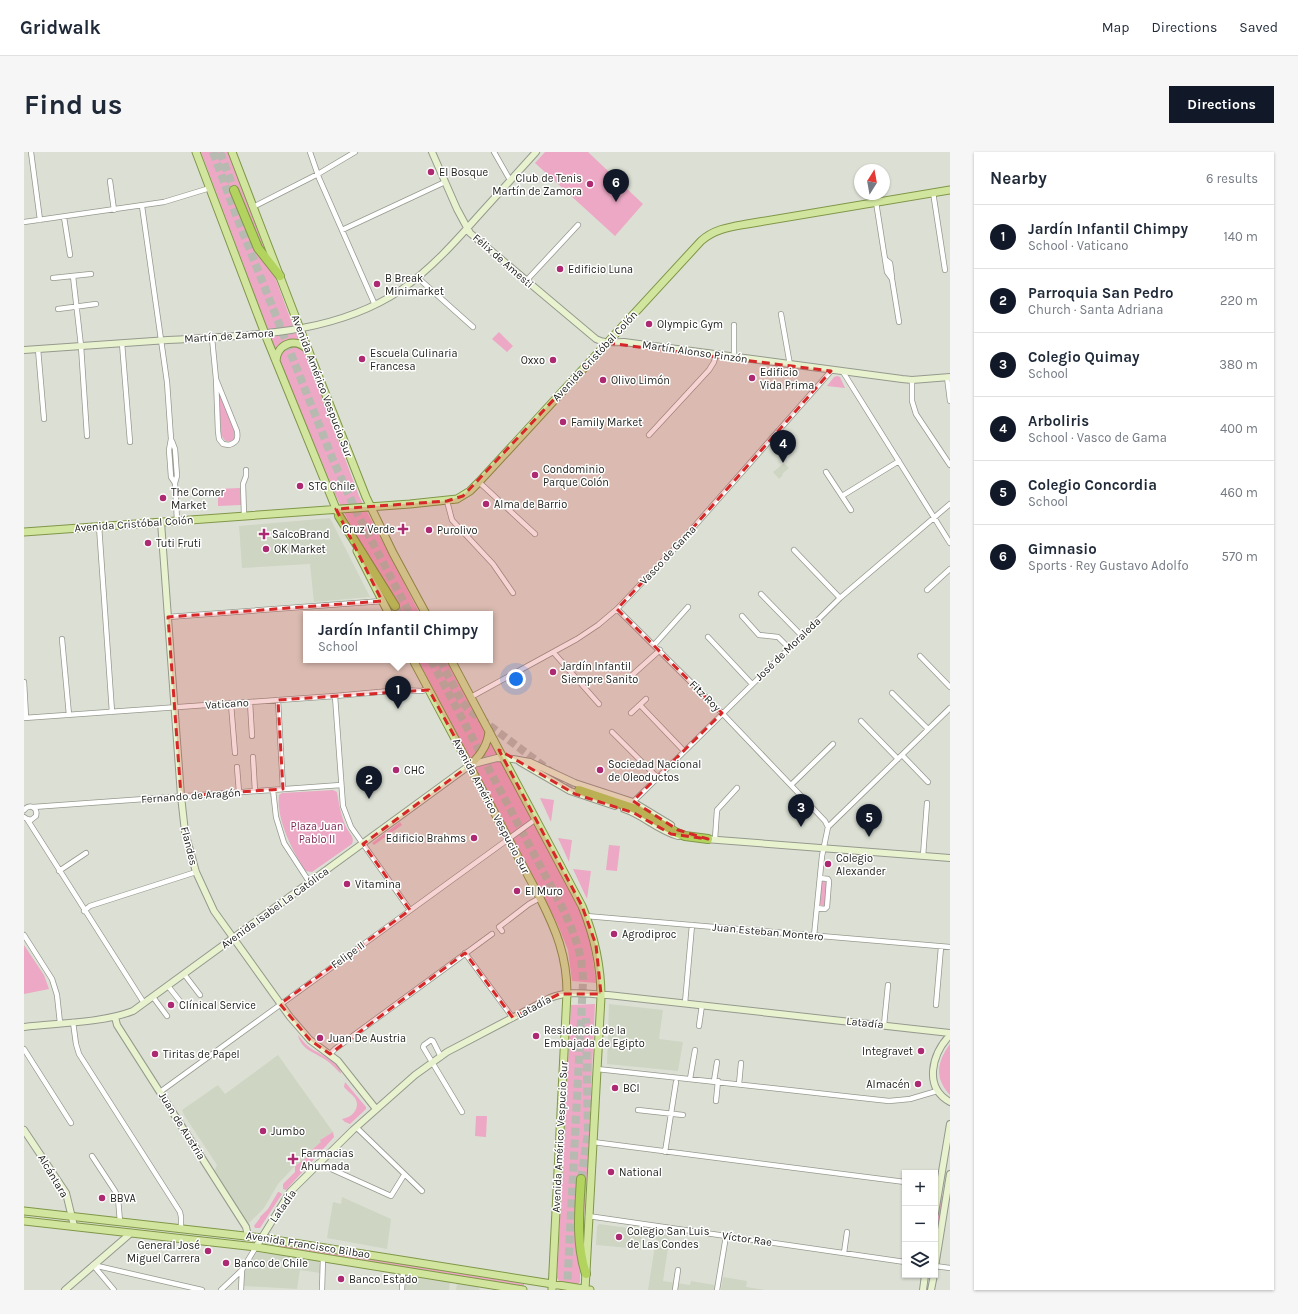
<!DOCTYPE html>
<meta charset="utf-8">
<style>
body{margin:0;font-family:Karla,sans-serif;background:#f6f6f7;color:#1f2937}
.controls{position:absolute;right:12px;bottom:12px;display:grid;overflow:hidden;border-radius:0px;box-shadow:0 1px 3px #0004}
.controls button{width:36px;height:36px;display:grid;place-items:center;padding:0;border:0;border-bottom:1px solid #e0e1e3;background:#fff;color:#1f2937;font:20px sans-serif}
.compass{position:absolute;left:830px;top:12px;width:36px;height:36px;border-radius:50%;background:#fff;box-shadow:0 1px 3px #0004;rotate:11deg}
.you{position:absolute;left:492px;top:527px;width:14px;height:14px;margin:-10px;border:3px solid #fff;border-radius:50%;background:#1a73e8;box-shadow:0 0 0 6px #1a73e833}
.badge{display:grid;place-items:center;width:26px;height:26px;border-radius:50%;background:#111827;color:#fff;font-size:13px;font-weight:700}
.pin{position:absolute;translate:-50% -33px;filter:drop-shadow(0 1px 2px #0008)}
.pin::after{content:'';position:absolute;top:21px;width:14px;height:12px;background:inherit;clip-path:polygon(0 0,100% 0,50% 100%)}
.popup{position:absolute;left:279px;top:459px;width:190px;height:52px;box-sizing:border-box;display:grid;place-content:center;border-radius:0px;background:#fff;filter:drop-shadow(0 1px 3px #0005);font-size:13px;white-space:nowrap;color:#747a83}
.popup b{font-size:15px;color:#1f2937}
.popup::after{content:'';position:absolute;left:50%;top:100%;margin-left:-8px;border:8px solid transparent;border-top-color:#fff}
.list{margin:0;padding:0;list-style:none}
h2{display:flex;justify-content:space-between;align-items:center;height:52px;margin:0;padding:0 16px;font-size:17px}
h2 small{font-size:13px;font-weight:400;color:#747a83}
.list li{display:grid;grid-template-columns:26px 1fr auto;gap:12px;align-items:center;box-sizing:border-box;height:64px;padding:0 16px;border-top:1px solid #e0e1e3}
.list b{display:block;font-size:15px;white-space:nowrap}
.list p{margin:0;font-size:13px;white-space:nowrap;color:#747a83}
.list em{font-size:13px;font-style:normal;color:#747a83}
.icon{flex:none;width:22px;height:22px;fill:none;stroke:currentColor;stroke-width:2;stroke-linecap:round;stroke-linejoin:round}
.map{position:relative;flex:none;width:926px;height:1138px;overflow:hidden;border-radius:0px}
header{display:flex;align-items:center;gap:24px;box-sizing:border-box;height:56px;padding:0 20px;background:#fff;border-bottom:1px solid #e0e1e3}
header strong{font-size:19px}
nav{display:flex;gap:22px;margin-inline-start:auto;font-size:14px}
.intro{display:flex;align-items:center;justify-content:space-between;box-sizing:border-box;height:96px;padding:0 24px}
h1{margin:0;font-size:28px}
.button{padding:10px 18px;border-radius:0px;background:#111827;color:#fff;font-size:14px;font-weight:700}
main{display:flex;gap:24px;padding:0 24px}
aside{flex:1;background:#fff;border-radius:0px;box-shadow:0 1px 3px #0004}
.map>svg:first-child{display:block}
</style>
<header>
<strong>Gridwalk</strong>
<nav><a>Map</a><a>Directions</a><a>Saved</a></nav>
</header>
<div class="intro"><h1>Find us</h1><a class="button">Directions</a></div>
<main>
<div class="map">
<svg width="926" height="1138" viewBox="0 0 926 1138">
<rect width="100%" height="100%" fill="#dce0d4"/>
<!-- built -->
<path fill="#ced5c3" d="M760 311 765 316 758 322 759 323 755 327 749 320Z
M306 366 346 445 290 450 286 412 218 416 215 374Z
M585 852 639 858 635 887 659 890 654 919 583 912Z
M254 903 309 980 297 987 298 990 285 999 287 1003 271 1014 254 1032 240 1056 224 1072 190 1020 193 1013 160 963 158 958 194 933 201 942Z
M318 1045 367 1067 363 1097 303 1086 309 1050 317 1052Z
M575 1072 619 1078 616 1097 572 1093 573 1075Z
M633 1081 646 1083 639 1129 666 1133 667 1129 691 1133 690 1138H624Z
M233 1100 294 1108 296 1112V1121L276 1118 273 1137 220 1134 221 1119Z
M385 1123 426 1129 425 1138H381V1127Z
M699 1125 723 1129 722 1135 742 1138H697Z
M433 1131 454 1134 456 1138H432Z"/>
<!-- green -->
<path fill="#eca8c4" d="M177 0H205L269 174 244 178Z
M521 0H564L619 52 591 84 511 11Z
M475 180 489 194 483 200 468 187Z
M274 181 335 344 396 462H370L312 344 246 185Z
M813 224 816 225 821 236 803 234 810 225Z
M195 241 210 278V287C203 292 200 289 197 282Z
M216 336 217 353 194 354V337Z
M394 508H422L458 574 556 759C566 786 569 803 572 831L548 829 544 798 533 771Z
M309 638 313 640C315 652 317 664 322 675 325 681 331 685 328 692L288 720 281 719C269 699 252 668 255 643L258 641Z
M516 646 530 648 527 670Z
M376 670 378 673 350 693 348 691Z
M534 686 548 688 545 710Z
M585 693 596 694 593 719 582 718Z
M549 717 567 719 563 747Z
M797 729 803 730 801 754 795 753Z
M0 793 20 823 25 837 0 842Z
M571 852 564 1007 558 1093 552 1052 551 1077 556 1120V1130L554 1132 535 1129 533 1126 547 853Z
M274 883C278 888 281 892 285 895 294 902 317 909 317 922 312 917 308 912 302 908 292 901 277 898 274 883Z
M926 892V943C910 926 913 910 926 892Z
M321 930 342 955V957L326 972 321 970 318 967C328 966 337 956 331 946 328 942 323 939 320 935Z
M452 964H463L462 985 451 984Z
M309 980 310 985 262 1038 259 1037V1032L271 1020V1014L286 1003 285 1000 297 990 296 988Z
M255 1040 258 1042 236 1076H231L230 1074 236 1066V1065L244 1057 254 1040Z
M917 1044H920L911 1102V1078Z
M256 1093 479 1128 500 1132V1134L256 1095Z"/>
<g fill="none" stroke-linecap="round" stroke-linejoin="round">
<!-- highway-tunnel -->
<path stroke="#b7bab0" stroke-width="8" stroke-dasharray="8 4" stroke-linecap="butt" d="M189 0 212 63 309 308 333 361 386 462
M196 0 210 38
M371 454 376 462
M407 508 537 753C549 778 559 802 559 830L543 1138
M416 508 438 550 445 558 546 634 555 638
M557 1027 564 981 562 866"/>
<defs>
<path id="street" d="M7 0 16 68
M286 0 295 26 351 153
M470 0 486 28
M86 29 90 58
M909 40 921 118
M852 50 863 120 868 127 875 170
M118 54 143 230 147 287 145 298 146 311 147 325 151 331
M229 55 294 22 331 0
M40 65 46 103
M0 70 140 50 186 36
M318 78 421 30
M861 107 866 111 868 125
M49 124 57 194 63 284
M393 125 449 175
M29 126 67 122
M502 129 554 73
M34 157 72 152
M757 162 766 213
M188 186 192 227 194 279 195 287 199 292 205 293C214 290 214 286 213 279L192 227
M98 191 106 290
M14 197 20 267
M710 205V173
M819 220 926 391
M923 225 926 249
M888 228V249L892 262 926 313
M625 283 685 218 690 210 692 202
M148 289 151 297 153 324 151 331 153 368
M802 320 827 358
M455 330 511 382
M818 344 875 309
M423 349 428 368 469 412 489 441
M220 363 219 332 222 324V318
M75 374 88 560
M770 398 816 446
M903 438 926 417
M737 442 778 484
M593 457 698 561 801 669 804 675 798 704 790 784
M718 464 735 483 754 485 765 496
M144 465 359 449
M684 485 728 532
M38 487 45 563
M630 493 664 455
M530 501 575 552
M896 504 926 535
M606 525 636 498
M0 530 2 565
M868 541 904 577
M311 544 319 654 327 675 386 758
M447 545 553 487 574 473 593 457 653 394 807 219
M254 548 259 637
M226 550 228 584
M207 552 211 601
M616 553 660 599
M607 561 622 547
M0 566 311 544 377 538 397 539 405 537
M837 569 874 607
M588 580 633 625
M878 603 904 630
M229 605 231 639
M213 615 215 640
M767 633 809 592
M249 638 252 665 260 691 286 731
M609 650 816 446 926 352
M9 655 317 633
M0 658C6 651 14 656 12 664L7 668 3 667 0 665
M3 667 120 851
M804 675 926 556
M691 687 693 658 713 636
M899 704 903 651
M35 719 62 701
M793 756 801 757 803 755 805 729 804 727 796 726
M60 759 66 754 172 720
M562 764 926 795
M478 779 475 775 505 752 516 746
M0 783 28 827 33 843 36 871
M441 801 489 866
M160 822 176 843
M144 834 159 853
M129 845 143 864
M661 851 668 773
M912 853 917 795
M49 870 52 892 55 902 156 1060 157 1065V1076
M860 873 864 833
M675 874 678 853
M0 897 47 971
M306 902 311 897 468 782
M417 905 409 889 407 888 400 893 399 895 438 960
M573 917 865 949 886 947 913 939
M666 927 671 898
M690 929 693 910
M715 932 717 911
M136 940 512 667
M692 949 694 929
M614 958 659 963
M332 975 398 1039
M569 990 881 1030
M641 1000 652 930
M68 1004 91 1039 94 1046 96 1070
M294 1011 367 1044 380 1023
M564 1064 881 1110
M820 1101 823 1080
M69 1113 178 1138
M69 1113 90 1138
M911 1114 926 1116
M197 1138 218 1118 232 1095
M217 1138 218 1118
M298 1138 299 1106
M378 1138 379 1119
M651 1138 654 1118
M693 1138 702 1084"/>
<path id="secondary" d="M408 0 433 57 446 81 572 187C581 192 589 190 600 190L878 227 888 228 926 225
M0 198C48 195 96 191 144 188 224 183 308 184 377 138 407 117 431 90 455 63 474 42 493 21 512 0
M137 370 157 644 161 680 172 720 190 759 266 865 286 888 314 909 352 957
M496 610 546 639 591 654
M600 657C619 663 633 678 654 684
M681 687 926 706
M91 865 93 873 222 1075 224 1084
M0 875C34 871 78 871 109 859L446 613 473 606 489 607 506 610 551 631 609 650 647 673
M926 883C908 902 899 935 926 950
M0 978 42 1041 50 1074
M911 1061 926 972
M232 1095 266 1040 329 978 391 923 423 900 526 846C545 838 564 842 584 843L926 881
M911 1115 926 1022
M41 1138 107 1081
M899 1138 901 1123
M907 1138 910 1123"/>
<path id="primary" d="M172 0 243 187 313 359
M208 0 278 182 342 345 369 401 402 462
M252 209C253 192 271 185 283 197
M0 380 386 352 433 347 446 339 455 330 677 89C690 77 706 75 723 72L926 38
M333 399 365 462
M389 508 516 746C532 778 543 804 543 841L528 1138
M427 508 558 754C570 783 577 813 577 845L561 1138
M446 613C456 604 464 593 465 579
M0 1059 238 1086 566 1138
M0 1069 232 1095 499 1138"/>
<path id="highway" d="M210 38 234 96 256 124
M315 364 371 454
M555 638 612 657 653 681 661 684 684 687
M557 1027C555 1059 552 1091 562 1122"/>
</defs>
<!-- street casing -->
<use href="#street" stroke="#95998e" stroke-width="6"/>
<!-- secondary casing -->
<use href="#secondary" stroke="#95998e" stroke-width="8"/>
<!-- primary casing -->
<use href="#primary" stroke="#809649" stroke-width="9"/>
<!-- highway casing -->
<use href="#highway" stroke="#809649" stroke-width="10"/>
<!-- street -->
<use href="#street" stroke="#fff" stroke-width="4.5"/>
<!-- secondary -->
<use href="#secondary" stroke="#e8f2cf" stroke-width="6"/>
<!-- primary -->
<use href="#primary" stroke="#d1e59f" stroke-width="7"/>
<!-- highway -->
<use href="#highway" stroke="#b2d45f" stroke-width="8"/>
</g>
<!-- marked area -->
<path fill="#d62828" fill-opacity="0.2" stroke="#d62828" stroke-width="3" stroke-dasharray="8 5" stroke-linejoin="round" d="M583 191 807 219 653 394 593 457 698 561 609 649 654 678 684 687 647 682 610 661 551 642 475 598 558 754 572 793 577 842H535L489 866 441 801 306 902 286 888 256 852 386 758 339 692 446 613 405 538 254 548 259 637 157 644 144 465 358 449 312 357 423 349 439 344Z"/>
<!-- markers -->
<g fill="#ad2971" stroke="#fff" stroke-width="1.5">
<circle cx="407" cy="20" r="4"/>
<circle cx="566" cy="32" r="4"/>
<circle cx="536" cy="117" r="4"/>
<circle cx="353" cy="132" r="4"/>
<circle cx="625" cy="172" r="4"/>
<circle cx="338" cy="207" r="4"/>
<circle cx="529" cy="208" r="4"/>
<circle cx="728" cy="226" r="4"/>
<circle cx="579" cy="228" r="4"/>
<circle cx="539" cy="270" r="4"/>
<circle cx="511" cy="323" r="4"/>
<circle cx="276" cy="334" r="4"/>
<circle cx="139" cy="346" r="4"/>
<circle cx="462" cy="352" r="4"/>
<path d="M377 371h4v4h4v4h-4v4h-4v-4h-4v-4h4z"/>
<circle cx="405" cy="378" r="4"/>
<path d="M238 376h4v4h4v4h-4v4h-4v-4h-4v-4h4z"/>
<circle cx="124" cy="391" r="4"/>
<circle cx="242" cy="397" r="4"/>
<circle cx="529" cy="520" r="4"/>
<circle cx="372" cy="618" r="4"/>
<circle cx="576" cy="618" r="4"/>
<circle cx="450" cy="686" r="4"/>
<circle cx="804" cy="712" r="4"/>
<circle cx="323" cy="732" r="4"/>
<circle cx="493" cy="739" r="4"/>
<circle cx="590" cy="782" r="4"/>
<circle cx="147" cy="853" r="4"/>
<circle cx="512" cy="884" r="4"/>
<circle cx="296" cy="886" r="4"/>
<circle cx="897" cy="899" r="4"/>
<circle cx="131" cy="902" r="4"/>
<circle cx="894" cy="932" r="4"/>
<circle cx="591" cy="936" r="4"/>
<circle cx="239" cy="979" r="4"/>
<path d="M267 1001h4v4h4v4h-4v4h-4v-4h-4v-4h4z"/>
<circle cx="587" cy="1020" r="4"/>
<circle cx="78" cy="1046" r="4"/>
<circle cx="595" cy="1085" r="4"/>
<circle cx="184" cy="1099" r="4"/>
<circle cx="202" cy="1111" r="4"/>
<circle cx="317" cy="1127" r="4"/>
</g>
<g text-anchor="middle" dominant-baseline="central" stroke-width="3" stroke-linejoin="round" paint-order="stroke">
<!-- poi labels -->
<g font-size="11" fill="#22241f" stroke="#fff" text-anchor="start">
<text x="415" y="20">El Bosque</text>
<text x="558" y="26" text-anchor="end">Club de Tenis<tspan x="558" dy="13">Martín de Zamora</tspan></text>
<text x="544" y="117">Edificio Luna</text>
<text x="361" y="126">B Break<tspan x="361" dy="13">Minimarket</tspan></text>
<text x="633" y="172">Olympic Gym</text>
<text x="346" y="201">Escuela Culinaria<tspan x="346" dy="13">Francesa</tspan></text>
<text x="521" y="208" text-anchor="end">Oxxo</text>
<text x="736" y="220">Edificio<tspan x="736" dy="13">Vida Prima</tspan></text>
<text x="587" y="228">Olivo Limón</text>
<text x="547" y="270">Family Market</text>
<text x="519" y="317">Condominio<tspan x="519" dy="13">Parque Colón</tspan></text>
<text x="284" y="334">STG Chile</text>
<text x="147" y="340">The Corner<tspan x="147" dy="13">Market</tspan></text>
<text x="470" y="352">Alma de Barrio</text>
<text x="371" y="377" text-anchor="end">Cruz Verde</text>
<text x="413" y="378">Purolivo</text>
<text x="248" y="382">SalcoBrand</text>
<text x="132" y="391">Tuti Fruti</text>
<text x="250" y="397">OK Market</text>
<text x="537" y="514">Jardín Infantil<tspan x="537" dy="13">Siempre Sanito</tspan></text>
<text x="584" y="612">Sociedad Nacional<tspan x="584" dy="13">de Oleoductos</tspan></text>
<text x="380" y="618">CHC</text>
<text x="442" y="686" text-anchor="end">Edificio Brahms</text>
<text x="812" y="706">Colegio<tspan x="812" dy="13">Alexander</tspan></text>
<text x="331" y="732">Vitamina</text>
<text x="501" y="739">El Muro</text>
<text x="598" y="782">Agrodiproc</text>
<text x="155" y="853">Clínical Service</text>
<text x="520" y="878">Residencia de la<tspan x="520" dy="13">Embajada de Egipto</tspan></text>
<text x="304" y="886">Juan De Austria</text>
<text x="889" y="899" text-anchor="end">Integravet</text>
<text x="139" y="902">Tiritas de Papel</text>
<text x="886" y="932" text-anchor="end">Almacén</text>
<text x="599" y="936">BCI</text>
<text x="247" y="979">Jumbo</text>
<text x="277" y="1001">Farmacias<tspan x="277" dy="13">Ahumada</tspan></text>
<text x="595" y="1020">National</text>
<text x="86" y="1046">BBVA</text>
<text x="603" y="1079">Colegio San Luis<tspan x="603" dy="13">de Las Condes</tspan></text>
<text x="176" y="1093" text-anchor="end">General José<tspan x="176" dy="13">Miguel Carrera</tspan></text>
<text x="210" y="1111">Banco de Chile</text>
<text x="325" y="1127">Banco Estado</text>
</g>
<!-- street labels -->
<g font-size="11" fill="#22241f" stroke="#fff">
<text transform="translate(479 109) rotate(41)">Félix de Amesti</text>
<text transform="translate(205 184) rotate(-4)">Martín de Zamora</text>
<text transform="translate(671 200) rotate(8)">Martín Alonso Pinzón</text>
<text transform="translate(571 204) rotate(-47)">Avenida Cristóbal Colón</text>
<text transform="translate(298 234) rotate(69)">Avenida Américo Vespucio Sur</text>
<text transform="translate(110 372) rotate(-4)">Avenida Cristóbal Colón</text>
<text transform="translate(644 403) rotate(-47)">Vasco de Gama</text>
<text transform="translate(764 497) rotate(-44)">José de Moraleda</text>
<text transform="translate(681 544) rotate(45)">Fitz Roy</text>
<text transform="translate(203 552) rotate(-4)">Vaticano</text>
<text transform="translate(167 644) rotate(-4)">Fernando de Aragón</text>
<text transform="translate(467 654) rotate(62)">Avenida Américo Vespucio Sur</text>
<text transform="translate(165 694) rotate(76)">Flandes</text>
<text transform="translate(251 756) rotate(-36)">Avenida Isabel La Católica</text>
<text transform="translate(744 780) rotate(5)">Juan Esteban Montero</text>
<text transform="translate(324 803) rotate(-36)">Felipe II</text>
<text transform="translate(510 855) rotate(-28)">Latadía</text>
<text transform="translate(841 871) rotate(6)">Latadía</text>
<text transform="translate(158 974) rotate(58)">Juan de Austria</text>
<text transform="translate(536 985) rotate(-87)">Avenida Américo Vespucio Sur</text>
<text transform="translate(29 1024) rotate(59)">Alcántara</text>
<text transform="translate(259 1054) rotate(-55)">Latadía</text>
<text transform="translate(723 1087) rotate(8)">Víctor Rae</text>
<text transform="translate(284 1093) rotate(9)">Avenida Francisco Bilbao</text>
</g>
<!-- park labels -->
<g font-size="11" fill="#7e2754" stroke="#fff">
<text x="293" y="674">Plaza Juan<tspan x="293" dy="13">Pablo II</tspan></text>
</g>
</g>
</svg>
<div class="controls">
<button>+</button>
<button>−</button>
<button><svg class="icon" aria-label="layers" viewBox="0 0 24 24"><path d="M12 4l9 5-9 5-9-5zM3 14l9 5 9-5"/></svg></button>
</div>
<svg class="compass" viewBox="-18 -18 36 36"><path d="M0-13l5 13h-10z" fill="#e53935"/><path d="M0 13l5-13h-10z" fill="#747a83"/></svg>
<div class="you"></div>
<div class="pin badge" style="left:374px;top:557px">1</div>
<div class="popup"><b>Jardín Infantil Chimpy</b>School</div>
<div class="pin badge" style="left:345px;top:647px">2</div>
<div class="pin badge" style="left:777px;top:675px">3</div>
<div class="pin badge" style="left:759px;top:311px">4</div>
<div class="pin badge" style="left:845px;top:685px">5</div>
<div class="pin badge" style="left:592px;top:50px">6</div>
</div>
<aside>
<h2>Nearby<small>6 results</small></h2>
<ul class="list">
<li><span class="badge">1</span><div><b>Jardín Infantil Chimpy</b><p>School · Vaticano</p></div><em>140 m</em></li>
<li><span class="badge">2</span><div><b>Parroquia San Pedro</b><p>Church · Santa Adriana</p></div><em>220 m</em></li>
<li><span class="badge">3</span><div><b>Colegio Quimay</b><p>School</p></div><em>380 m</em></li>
<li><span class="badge">4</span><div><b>Arboliris</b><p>School · Vasco de Gama</p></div><em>400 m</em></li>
<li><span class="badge">5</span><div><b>Colegio Concordia</b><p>School</p></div><em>460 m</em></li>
<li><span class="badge">6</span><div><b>Gimnasio</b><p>Sports · Rey Gustavo Adolfo</p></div><em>570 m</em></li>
</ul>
</aside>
</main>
